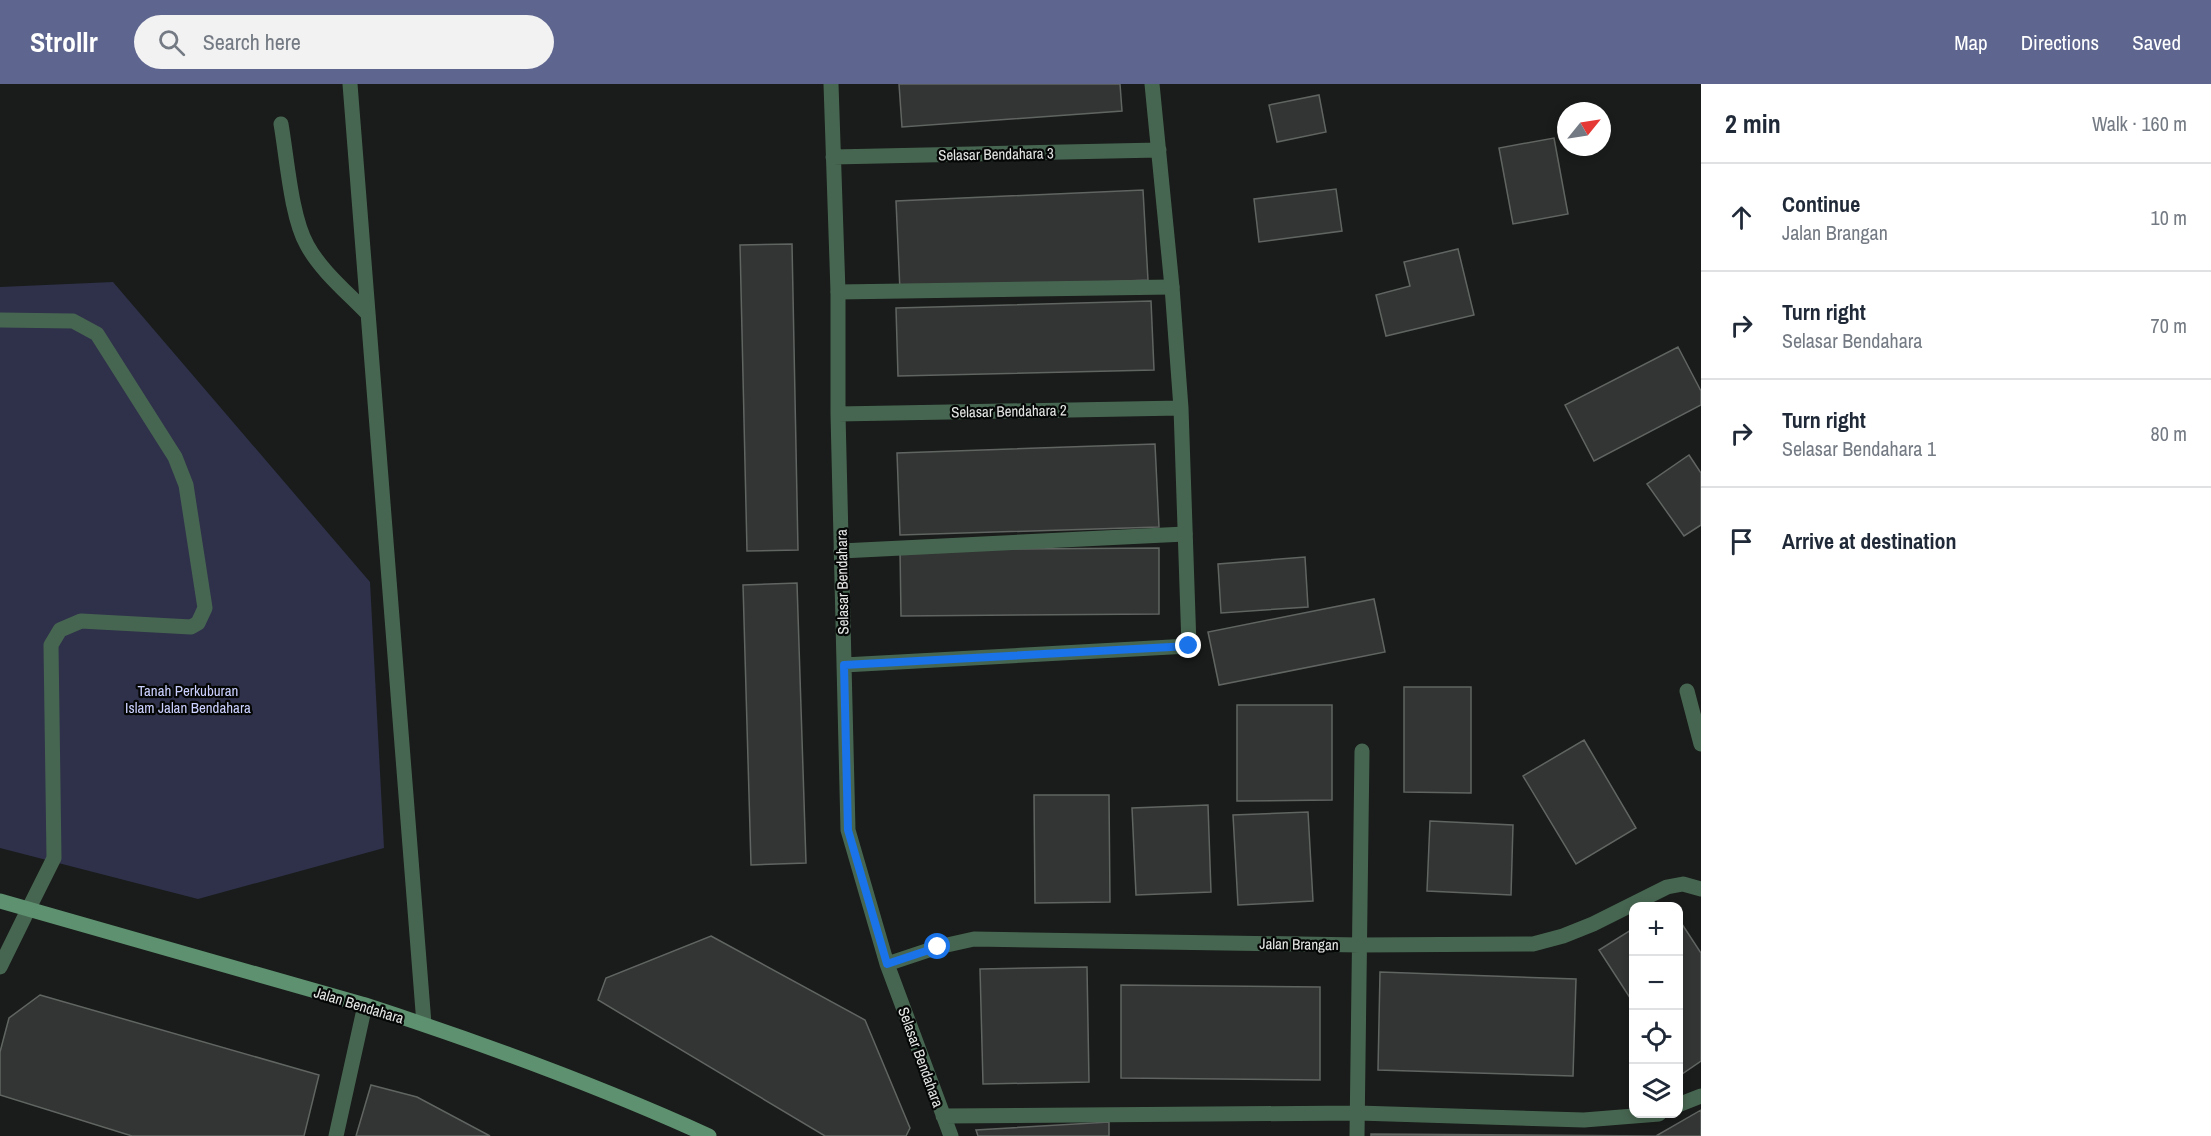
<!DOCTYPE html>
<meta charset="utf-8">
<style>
body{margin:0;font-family:"Archivo Narrow",sans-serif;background:#f2f2f3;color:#1f2937}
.controls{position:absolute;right:18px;bottom:18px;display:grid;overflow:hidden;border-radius:12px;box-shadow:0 3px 9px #0003}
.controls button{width:54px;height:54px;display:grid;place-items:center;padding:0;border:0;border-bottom:2px solid #e0e1e3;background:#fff;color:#1f2937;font:30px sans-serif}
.compass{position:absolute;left:1557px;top:18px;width:54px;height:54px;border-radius:50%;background:#fff;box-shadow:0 3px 9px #0003;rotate:60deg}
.stop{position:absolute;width:18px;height:18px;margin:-14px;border:4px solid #1a73e8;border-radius:50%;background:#fff}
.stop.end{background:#1a73e8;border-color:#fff;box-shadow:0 2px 6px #0008}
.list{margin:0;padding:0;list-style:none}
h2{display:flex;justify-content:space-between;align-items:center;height:78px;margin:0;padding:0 24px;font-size:26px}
h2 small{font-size:20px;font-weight:400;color:#747a83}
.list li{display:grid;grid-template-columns:39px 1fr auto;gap:18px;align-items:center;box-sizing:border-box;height:108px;padding:0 24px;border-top:2px solid #e0e1e3}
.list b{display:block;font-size:22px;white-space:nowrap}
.list p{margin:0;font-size:20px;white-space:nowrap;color:#747a83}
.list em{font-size:20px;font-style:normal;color:#747a83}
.icon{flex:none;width:33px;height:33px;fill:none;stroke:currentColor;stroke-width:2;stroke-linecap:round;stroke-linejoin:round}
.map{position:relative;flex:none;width:1701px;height:1052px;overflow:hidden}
header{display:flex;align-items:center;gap:36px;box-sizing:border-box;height:84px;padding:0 30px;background:#5e668f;color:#fff}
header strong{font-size:28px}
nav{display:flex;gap:33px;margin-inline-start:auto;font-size:21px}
.search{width:420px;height:54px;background:#f2f2f3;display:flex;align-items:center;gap:15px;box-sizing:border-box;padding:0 21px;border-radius:33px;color:#747a83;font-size:22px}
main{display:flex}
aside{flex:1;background:#fff}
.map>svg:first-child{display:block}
</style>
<header>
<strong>Strollr</strong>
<div class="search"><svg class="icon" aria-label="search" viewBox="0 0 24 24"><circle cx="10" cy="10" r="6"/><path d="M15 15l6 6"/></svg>Search here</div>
<nav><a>Map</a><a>Directions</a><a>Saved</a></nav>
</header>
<main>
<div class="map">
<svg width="1701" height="1052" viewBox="0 0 1701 1052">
<rect width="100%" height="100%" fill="#191c1a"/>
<!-- green -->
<path fill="#2f314a" d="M113 198 370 498 384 764 198 815 0 764V203Z"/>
<!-- building -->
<path fill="#323533" stroke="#616562" stroke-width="1.5" d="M899 0H1120L1122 27 902 43Z
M1319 11 1326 48 1277 58 1269 21Z
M1554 54 1568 130 1513 140 1499 64Z
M1336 105 1342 147 1259 158 1254 115Z
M1143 106 1148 196 900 207 896 117Z
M792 160 798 466 747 467 740 161Z
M1458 165 1474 231 1386 252 1376 211 1410 202 1404 178Z
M1151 217 1154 286 898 292 896 224Z
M1678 263 1701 307V321L1594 377 1565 321Z
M1155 360 1159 443 900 451 897 369Z
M1689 371 1701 389V441L1684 452 1647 400Z
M1159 464V530L901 532 900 466Z
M1305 473 1308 523 1221 529 1218 480Z
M797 499 806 779 751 781 743 501Z
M1374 515 1385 568 1219 601 1208 548Z
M1404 603H1471V709L1404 708Z
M1237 621H1332V716L1237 717Z
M1584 656 1636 744 1576 780 1523 692Z
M1034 711H1109L1110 818 1035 819Z
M1208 721 1211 808 1136 811 1132 724Z
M1308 728 1313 817 1238 821 1233 731Z
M1430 737 1513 741 1511 811 1427 807Z
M1678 834 1701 869V977L1679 992Z
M1634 844V920L1599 866Z
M711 852 865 936 910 1044 906 1052H825L598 916 606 894Z
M1087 883 1089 998 983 1000 980 885Z
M1380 888 1576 895 1573 992 1378 986Z
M1121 901 1320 903V996L1121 994Z
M40 911 319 991 304 1052H132L0 1011V968L9 934Z
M371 1001 417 1013 490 1052H356Z
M1701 1026V1052H1371V1050L1656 1052Z
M1109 1038V1052H978L976 1046Z"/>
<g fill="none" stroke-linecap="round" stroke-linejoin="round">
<!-- lane -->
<path stroke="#476651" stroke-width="15" d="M350 0 424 940
M281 40C287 74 291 133 307 161 321 187 348 209 368 230
M838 208 1172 203
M0 236 73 237 97 250 175 373 186 401 205 524 198 539 191 543 81 537 60 546 51 561 54 774 28 826
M841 467 1185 450
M336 1052 365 921"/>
<!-- street -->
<path stroke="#476651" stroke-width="15" d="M831 0 838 208V330L848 746 887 880 951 1052
M833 73 1159 66
M838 330 1181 324
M844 581 1189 562 1181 324 1172 203 1152 0
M1687 607 1701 660
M887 880 938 863 974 855 1360 861 1533 860 1563 852 1593 840 1667 803 1683 800 1701 805
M0 883 28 826
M1678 1021 1701 1012
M943 1032 1358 1029 1584 1036 1659 1030
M1357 1052 1362 667"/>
<!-- secondary -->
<path stroke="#5e9170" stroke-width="15" d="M0 817 365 921C482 959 597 1001 709 1052"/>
</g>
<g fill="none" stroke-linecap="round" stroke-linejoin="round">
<!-- route -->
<path stroke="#1a73e8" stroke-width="8" d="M938 863 887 880 848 746 844 581 1189 562"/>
</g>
<g text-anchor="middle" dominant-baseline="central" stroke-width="4.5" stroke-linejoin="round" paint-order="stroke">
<!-- street labels -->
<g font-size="15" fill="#e4e6e4" stroke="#050606">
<text transform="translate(996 70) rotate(-1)">Selasar Bendahara 3</text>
<text transform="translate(1009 327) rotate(-1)">Selasar Bendahara 2</text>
<text transform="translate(842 498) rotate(-91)">Selasar Bendahara</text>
<text transform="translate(1299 860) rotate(1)">Jalan Brangan</text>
<text transform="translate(359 921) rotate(17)">Jalan Bendahara</text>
<text transform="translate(921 973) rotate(70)">Selasar Bendahara</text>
</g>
<!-- park labels -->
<g font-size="15" fill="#cbd0fe" stroke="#050606">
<text x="188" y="606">Tanah Perkuburan<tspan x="188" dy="17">Islam Jalan Bendahara</tspan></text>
</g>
</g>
</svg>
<div class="controls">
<button>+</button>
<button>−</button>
<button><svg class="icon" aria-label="locate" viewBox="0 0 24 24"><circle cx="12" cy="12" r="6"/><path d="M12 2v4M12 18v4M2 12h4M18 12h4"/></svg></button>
<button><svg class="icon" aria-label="layers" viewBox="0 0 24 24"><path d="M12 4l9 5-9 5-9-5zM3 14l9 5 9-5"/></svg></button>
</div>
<svg class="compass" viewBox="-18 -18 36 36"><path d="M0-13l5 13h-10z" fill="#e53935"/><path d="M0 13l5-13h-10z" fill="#747a83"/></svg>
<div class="stop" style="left:938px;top:863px"></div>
<div class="stop end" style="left:1189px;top:562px"></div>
</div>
<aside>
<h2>2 min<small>Walk · 160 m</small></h2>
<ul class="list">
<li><svg class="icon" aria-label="ahead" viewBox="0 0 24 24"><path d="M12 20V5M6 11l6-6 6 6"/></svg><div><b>Continue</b><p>Jalan Brangan</p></div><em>10 m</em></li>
<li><svg class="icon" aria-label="right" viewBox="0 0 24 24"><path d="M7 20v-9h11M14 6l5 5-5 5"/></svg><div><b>Turn right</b><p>Selasar Bendahara</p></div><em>70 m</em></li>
<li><svg class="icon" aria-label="right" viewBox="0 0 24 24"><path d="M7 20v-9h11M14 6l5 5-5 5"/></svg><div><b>Turn right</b><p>Selasar Bendahara 1</p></div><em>80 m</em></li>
<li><svg class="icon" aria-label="arrive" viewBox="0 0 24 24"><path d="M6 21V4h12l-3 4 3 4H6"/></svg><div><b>Arrive at destination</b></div></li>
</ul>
</aside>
</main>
